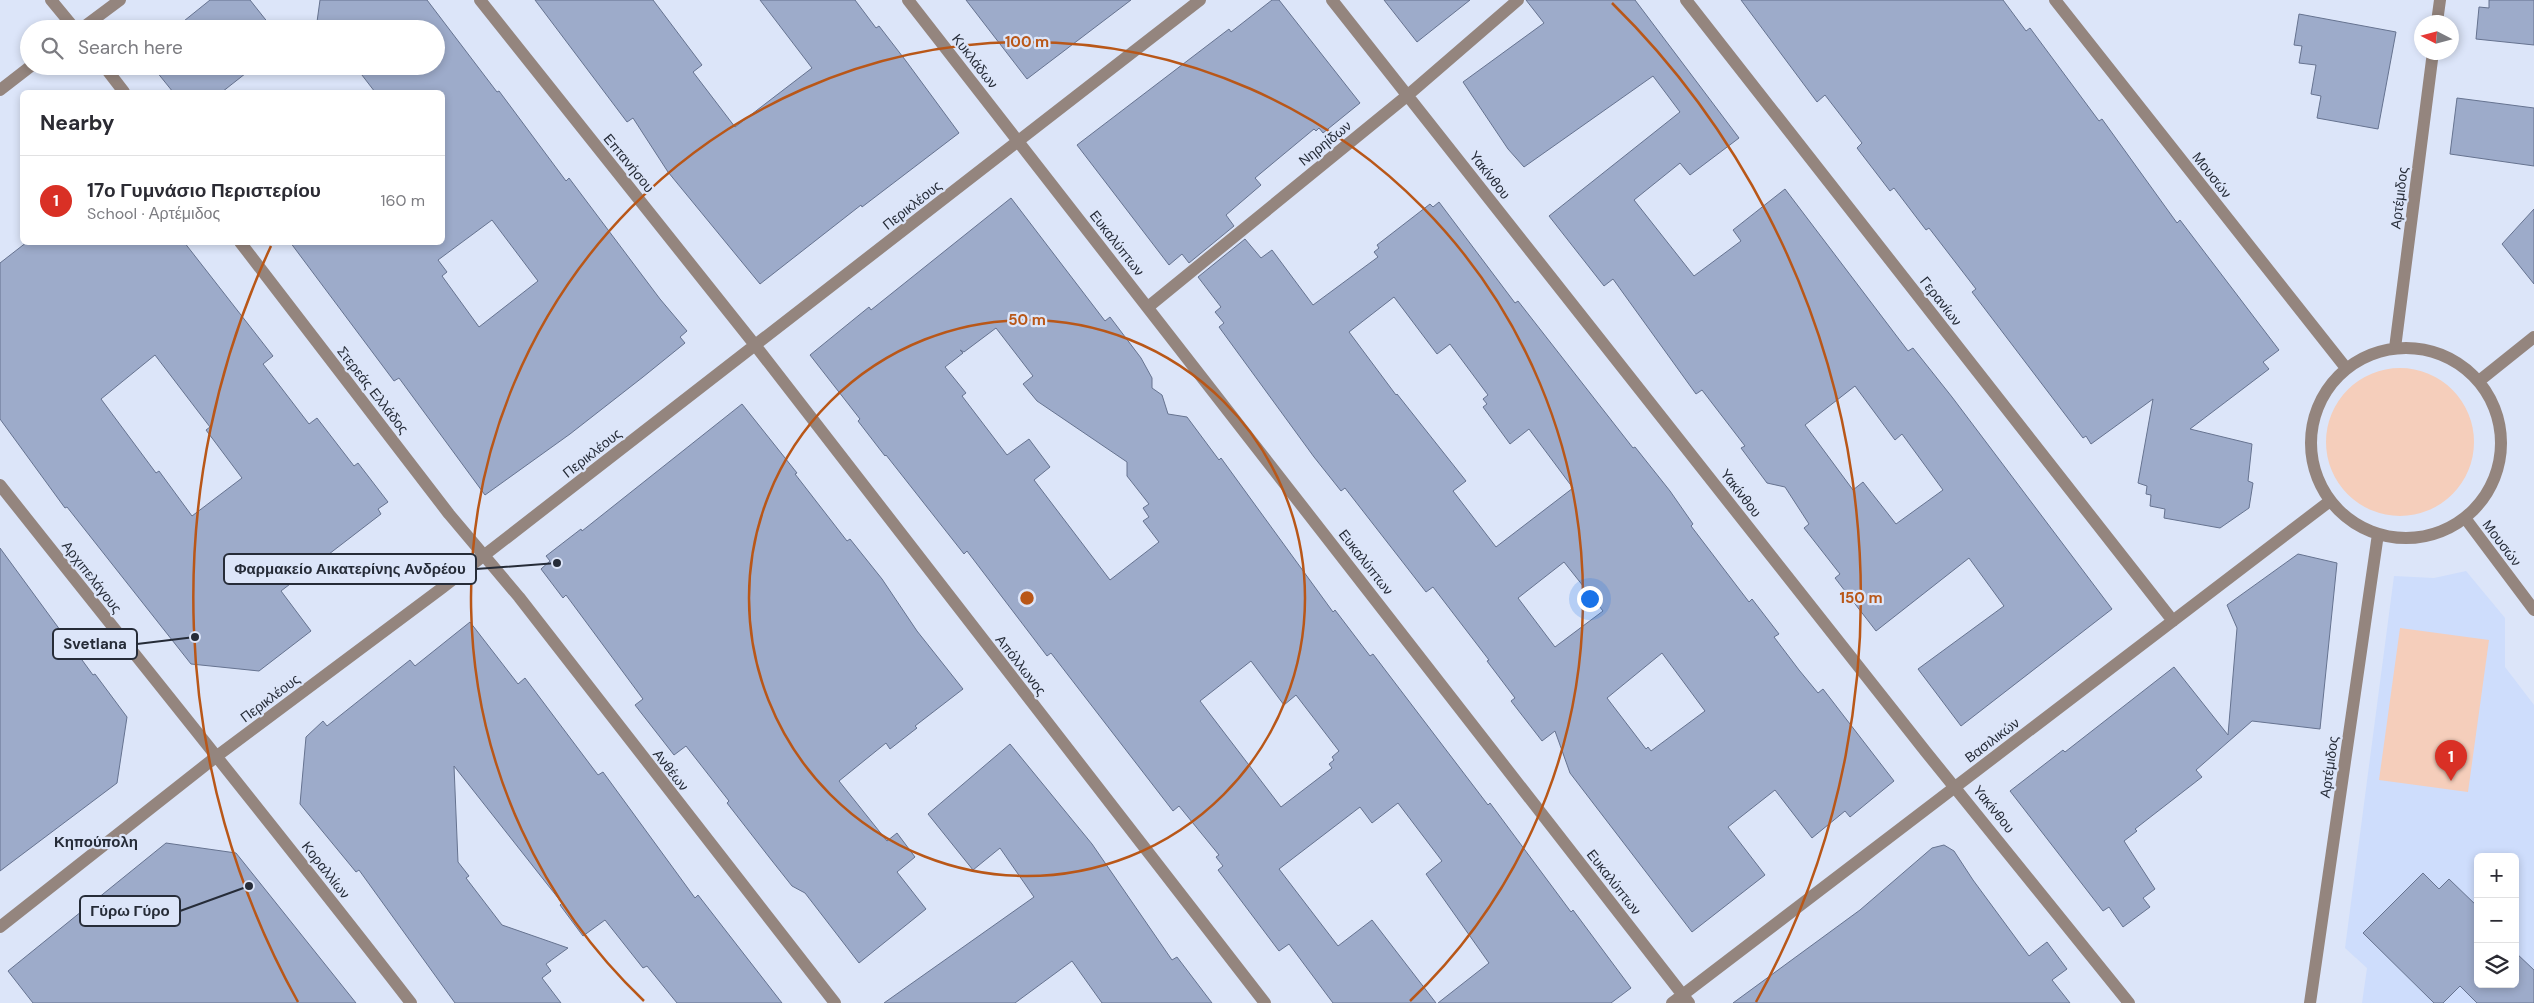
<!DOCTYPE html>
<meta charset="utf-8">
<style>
body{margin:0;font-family:"DM Sans",sans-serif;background:#f2f2f3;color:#2b2b33}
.controls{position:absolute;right:15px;bottom:15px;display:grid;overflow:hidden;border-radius:8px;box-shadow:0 2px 8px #0003}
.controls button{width:45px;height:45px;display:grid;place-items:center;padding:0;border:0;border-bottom:1px solid #e1e1e2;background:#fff;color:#2b2b33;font:25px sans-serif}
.compass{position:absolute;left:2414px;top:15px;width:45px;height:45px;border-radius:50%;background:#fff;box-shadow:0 2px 8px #0003;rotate:276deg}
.you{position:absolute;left:1589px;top:598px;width:18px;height:18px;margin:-12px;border:4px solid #fff;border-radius:50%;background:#1a73e8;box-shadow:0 0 0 8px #1a73e833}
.badge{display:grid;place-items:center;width:32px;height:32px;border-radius:50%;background:#d93025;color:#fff;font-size:16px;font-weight:700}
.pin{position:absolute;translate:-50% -41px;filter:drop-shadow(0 1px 2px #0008)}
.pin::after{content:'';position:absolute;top:26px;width:18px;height:15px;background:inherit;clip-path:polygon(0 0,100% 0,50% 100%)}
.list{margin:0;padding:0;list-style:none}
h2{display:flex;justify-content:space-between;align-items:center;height:65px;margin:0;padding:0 20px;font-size:21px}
h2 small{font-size:16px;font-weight:400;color:#7c7c81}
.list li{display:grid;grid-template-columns:32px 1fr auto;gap:15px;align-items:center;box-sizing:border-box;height:90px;padding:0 20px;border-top:1px solid #e1e1e2}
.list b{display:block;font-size:19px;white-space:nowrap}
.list p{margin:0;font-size:16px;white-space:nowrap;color:#7c7c81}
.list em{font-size:16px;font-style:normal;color:#7c7c81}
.icon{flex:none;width:28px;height:28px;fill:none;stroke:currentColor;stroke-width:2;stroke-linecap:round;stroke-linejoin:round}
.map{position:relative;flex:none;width:2534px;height:1003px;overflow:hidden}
.search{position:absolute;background:#fff;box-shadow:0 2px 8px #0003;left:20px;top:20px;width:425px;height:55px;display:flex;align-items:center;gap:12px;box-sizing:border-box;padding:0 18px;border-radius:28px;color:#7c7c81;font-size:19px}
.panel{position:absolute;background:#fff;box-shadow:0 2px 8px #0003;left:20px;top:90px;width:425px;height:155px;border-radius:8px}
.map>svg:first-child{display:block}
</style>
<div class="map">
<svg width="2534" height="1003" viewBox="0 0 2534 1003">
<rect width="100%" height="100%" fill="#dce5f9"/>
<!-- built -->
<path fill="#ceddfc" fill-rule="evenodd" d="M2466 571 2505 618V667L2534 705V1003H2362L2367 968 2345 948 2394 576 2434 578ZM2478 857H2515V984H2478Z"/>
<!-- green -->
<path fill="#f5cebb" d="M2326 442a74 74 0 1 1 148 0a74 74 0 1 1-148 0Z
M2400 628 2489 640 2468 792 2379 780Z"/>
<!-- building -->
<path fill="#9dabca" stroke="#667390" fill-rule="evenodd" d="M210 0H250L273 29H174Z
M320 0H427L497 92 499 91 566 181 569 178 660 299 687 331 680 337 685 343 643 377 570 434 485 495 399 378 394 381 290 242H442V92H375L355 66H436V29H316ZM492 220 538 281 479 327 442 276 447 272 438 260Z
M535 0H653L702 65 693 72 735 127 812 68 760 0H855L876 28 879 26 906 61 959 133 862 207 861 205 760 284 668 172 633 118 627 122Z
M966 0H1131L1027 79Z
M1272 0H1279L1360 103 1323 133 1319 128 1316 131 1314 129 1255 178 1261 185 1226 215 1234 226 1189 263 1182 254 1169 265 1077 145 1229 29 1231 32Z
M1384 0H1470L1417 42Z
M1526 0H1635L1739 138 1690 175 1680 163 1634 200 1694 276 1741 241 1733 230 1785 189 1908 351 1913 348 1952 397 2112 609 1961 726 1918 669 2004 606 1969 558 1876 631 1835 578 1840 574 1804 528 1809 524 1785 487 1767 483 1741 448 1745 446 1702 390 1696 394 1613 279 1604 286 1549 216 1680 112 1653 76 1524 167 1508 149 1463 82 1544 23ZM1855 386 1895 440 1902 434 1943 490 1896 524 1863 482 1853 490 1805 425Z
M1741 0H2003L2026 31 2030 28 2099 121 2102 119 2177 223 2180 220 2279 350 2263 362 2269 369 2190 429 2252 444 2248 481 2253 483 2249 508 2220 528 2164 518 2165 509 2150 506 2151 495 2146 494 2147 486 2138 483 2153 399 2091 444 2086 436 2083 438 1972 292 1976 289 1929 228 1926 230 1894 188 1890 191 1857 148 1862 143 1825 95 1817 102Z
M2489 0H2534V45L2476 39 2479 7 2489 8Z
M2299 14 2396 32 2378 129 2317 118 2321 96 2311 94 2316 65 2299 63 2302 46 2294 45Z
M152 66H255L222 92H173Z
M2457 98 2534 108V166L2450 154Z
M1011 198 1105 321 1110 317 1141 358 1152 378V388L1162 395 1168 414 1187 417 1219 460 1221 458 1333 612 1335 610 1370 656 1373 654 1488 805 1490 803 1571 912 1573 910 1631 988 1611 1003H1438L1489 963 1426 874 1442 861 1398 803 1372 823 1360 807 1279 869 1338 946 1372 920 1436 1003H1333L1289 944 1279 951 1218 870 1223 866 1216 857 1219 855 1179 806 1173 811 1051 653 1047 656 967 551 964 554 886 455 885 456 858 421 860 419 810 355 869 307 871 310ZM996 328 1033 376 1023 384 1037 401 1127 462V476L1149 504 1143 508 1149 517 1143 521 1159 542 1110 580 1034 480 1050 467 1029 439 1007 455 962 396 966 393 945 367 963 353 960 350 964 352ZM1251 661 1284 705 1296 695 1339 751 1332 757 1334 760 1329 764 1332 768 1281 807 1200 701Z
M1439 202 1515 303 1518 301 1633 448 1635 447 1670 491 1693 524 1691 526 1749 602 1752 599 1779 634 1774 637 1799 670 1818 693 1823 689 1894 781 1850 817 1845 811 1812 838 1775 790 1728 827 1765 875 1692 932 1570 773 1555 731 1542 741 1511 701 1515 698 1487 661 1489 660 1433 587 1426 592 1345 488 1341 491 1314 457 1219 327 1224 323 1215 312 1221 307 1198 277 1245 239 1261 258 1272 250 1313 305 1378 257 1374 252 1379 248 1377 245 1430 204 1433 207ZM1394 297 1437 354 1450 344 1488 395 1483 399 1487 404 1483 407 1510 444 1529 429 1573 488 1496 547 1453 491 1466 481 1397 394 1396 395 1349 332ZM1564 562 1603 611 1555 647 1518 598ZM1662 653 1705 711 1651 751 1648 747 1646 749 1607 698Z
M2534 209V284L2502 244Z
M27 242H184L273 356 263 364 309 424 317 418 354 466 358 463 388 502 378 509 381 514 281 591 311 631 259 671 191 664 67 507 65 508 0 419V263ZM155 355 210 427 206 430 242 478 192 516 159 471 156 473 101 399Z
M742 404 797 473 795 474 847 541 850 539 882 579 917 631 963 689 915 726 917 728 890 749 886 743 839 781 887 841 897 833 915 857 897 872 926 909 859 963 805 893 792 886 769 857 727 803 729 801 686 746 674 755 635 705 643 699 566 595 563 598 541 569 550 561 546 556 581 529 582 531Z
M0 548 93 675 95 674 127 717 117 783 0 871Z
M2298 554 2337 563 2320 729 2252 721 2196 770 2202 777 2135 829 2137 831 2124 841 2155 889 2143 898 2150 907 2123 927 2109 907 2103 911 2010 791 2063 750 2065 752 2174 667 2228 735 2237 628 2227 605Z
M470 622 518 684 525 678 598 775 603 772 695 898 698 895 782 1003H677L647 966 643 968 605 920 583 936 560 905 562 903 454 766 458 862 469 876 466 878 502 925 568 948 546 964 551 971 542 978 561 1003H455L359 870 356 872 300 804 306 737 323 721 327 726 410 660 415 666Z
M1010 744 1092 844 1172 960 1177 957 1212 1003H1102L1072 961 1015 1003H884L1034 897 1000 848 973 870 928 814Z
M166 843 236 853 356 1003H33L8 971Z
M1944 845 1954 851 1973 880 2029 956 2047 942 2067 969 2052 980 2070 1003H1733L1860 910 1932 848Z
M2423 873 2439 889 2449 879 2478 907V984H2515V952L2534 970V1003H2477L2460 986 2443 1003H2434L2363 933Z"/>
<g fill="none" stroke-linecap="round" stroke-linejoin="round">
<!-- minor -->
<path stroke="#94857e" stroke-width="12" d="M51 0 75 29
M480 0 755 345 1265 1003
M908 0 1689 1003
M1332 0 1926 752 2129 1003
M1686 0 2173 621
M2055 0 2346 368
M2437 22 2440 0
M81 29 120 0
M104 66 124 92
M0 90 31 66
M240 242 449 514 519 597 835 1003
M1148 307 1408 95 1518 0
M2395 348 2433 52
M2311 443a95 95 0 1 1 190 0a95 95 0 1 1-190 0Z
M2479 381 2534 337
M0 485C137 658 276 829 411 1003
M2465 518 2534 610
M0 927 217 756 442 588 1200 0
M1672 1003 2330 501
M2310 1003 2378 534"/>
</g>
<!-- distance rings -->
<g fill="none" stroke="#b95718" stroke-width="2.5">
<circle cx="1027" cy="598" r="278"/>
<path d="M644 1001A556 556 0 1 1 1410 1001"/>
<path d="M298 1002A834 834 0 0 1 271 246M1612 3A834 834 0 0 1 1756 1002"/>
</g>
<g text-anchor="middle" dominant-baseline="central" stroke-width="4.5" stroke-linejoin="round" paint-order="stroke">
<!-- street labels -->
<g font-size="14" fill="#262c38" stroke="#dce5f9">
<text transform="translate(975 61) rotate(52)">Κυκλάδων</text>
<text transform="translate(1325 143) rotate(-39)">Νηρηίδων</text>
<text transform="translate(629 163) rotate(51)">Επτανήσου</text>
<text transform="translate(1490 175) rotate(52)">Υακίνθου</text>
<text transform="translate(2212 175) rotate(52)">Μουσών</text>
<text transform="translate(2399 198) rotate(-83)">Αρτέμιδος</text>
<text transform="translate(912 205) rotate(-38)">Περικλέους</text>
<text transform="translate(1117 243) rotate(52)">Ευκαλύπτων</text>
<text transform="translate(1941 301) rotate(52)">Γερανίων</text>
<text transform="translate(373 390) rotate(52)">Στερεάς Ελλάδος</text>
<text transform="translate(592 453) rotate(-38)">Περικλέους</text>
<text transform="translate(1741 493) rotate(52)">Υακίνθου</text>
<text transform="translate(2502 543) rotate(53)">Μουσών</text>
<text transform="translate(1366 562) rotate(52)">Ευκαλύπτων</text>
<text transform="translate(92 577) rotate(52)">Αρχιπελάγους</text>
<text transform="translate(1021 665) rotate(52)">Απόλλωνος</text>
<text transform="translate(270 698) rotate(-37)">Περικλέους</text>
<text transform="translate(1992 740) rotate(-37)">Βασιλικών</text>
<text transform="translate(2329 767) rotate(-82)">Αρτέμιδος</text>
<text transform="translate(671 770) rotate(52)">Ανθέων</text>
<text transform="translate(1994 809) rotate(51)">Υακίνθου</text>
<text transform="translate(326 870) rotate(52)">Κοραλλίων</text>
<text transform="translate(1614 882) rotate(52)">Ευκαλύπτων</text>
</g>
<!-- neighbourhood labels -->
<g font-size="15" font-weight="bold" fill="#262c38" stroke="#dce5f9">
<text x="96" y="842">Κηπούπολη</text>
</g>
</g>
<circle cx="1027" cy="598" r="8" fill="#b95718" stroke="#dce5f9" stroke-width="2.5"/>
<g font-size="15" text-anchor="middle" font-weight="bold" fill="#b95718" stroke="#dce5f9" stroke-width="4.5" stroke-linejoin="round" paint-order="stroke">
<text x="1027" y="47">100 m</text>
<text x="1027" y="325">50 m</text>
<text x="1861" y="603">150 m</text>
</g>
<!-- callouts -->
<path fill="none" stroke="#262c38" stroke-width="2" d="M557 563L476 569M195 637L137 644M249 886L180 911"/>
<g fill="#262c38" stroke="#dce5f9" stroke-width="2">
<circle cx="557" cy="563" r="5"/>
<circle cx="195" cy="637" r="5"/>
<circle cx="249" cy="886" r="5"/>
</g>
<g fill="#dce5f9" stroke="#262c38" stroke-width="2">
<rect x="224" y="554" width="252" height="30" rx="5"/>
<rect x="53" y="629" width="84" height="30" rx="5"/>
<rect x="80" y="896" width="100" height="30" rx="5"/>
</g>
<g font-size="15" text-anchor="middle" font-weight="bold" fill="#262c38">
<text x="350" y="574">Φαρμακείο Αικατερίνης Ανδρέου</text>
<text x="95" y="649">Svetlana</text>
<text x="130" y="916">Γύρω Γύρο</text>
</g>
</svg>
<div class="controls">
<button>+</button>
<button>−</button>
<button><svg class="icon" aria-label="layers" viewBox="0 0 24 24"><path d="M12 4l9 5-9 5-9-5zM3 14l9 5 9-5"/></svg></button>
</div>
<svg class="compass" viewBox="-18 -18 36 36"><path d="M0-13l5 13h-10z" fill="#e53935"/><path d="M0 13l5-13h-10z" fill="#7c7c81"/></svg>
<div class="you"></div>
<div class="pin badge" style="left:2451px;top:781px">1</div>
<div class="search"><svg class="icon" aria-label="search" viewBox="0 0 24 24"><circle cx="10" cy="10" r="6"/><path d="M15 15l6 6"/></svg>Search here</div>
<section class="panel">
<h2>Nearby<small></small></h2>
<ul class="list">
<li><span class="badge">1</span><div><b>17ο Γυμνάσιο Περιστερίου</b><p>School · Αρτέμιδος</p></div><em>160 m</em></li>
</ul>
</section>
</div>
